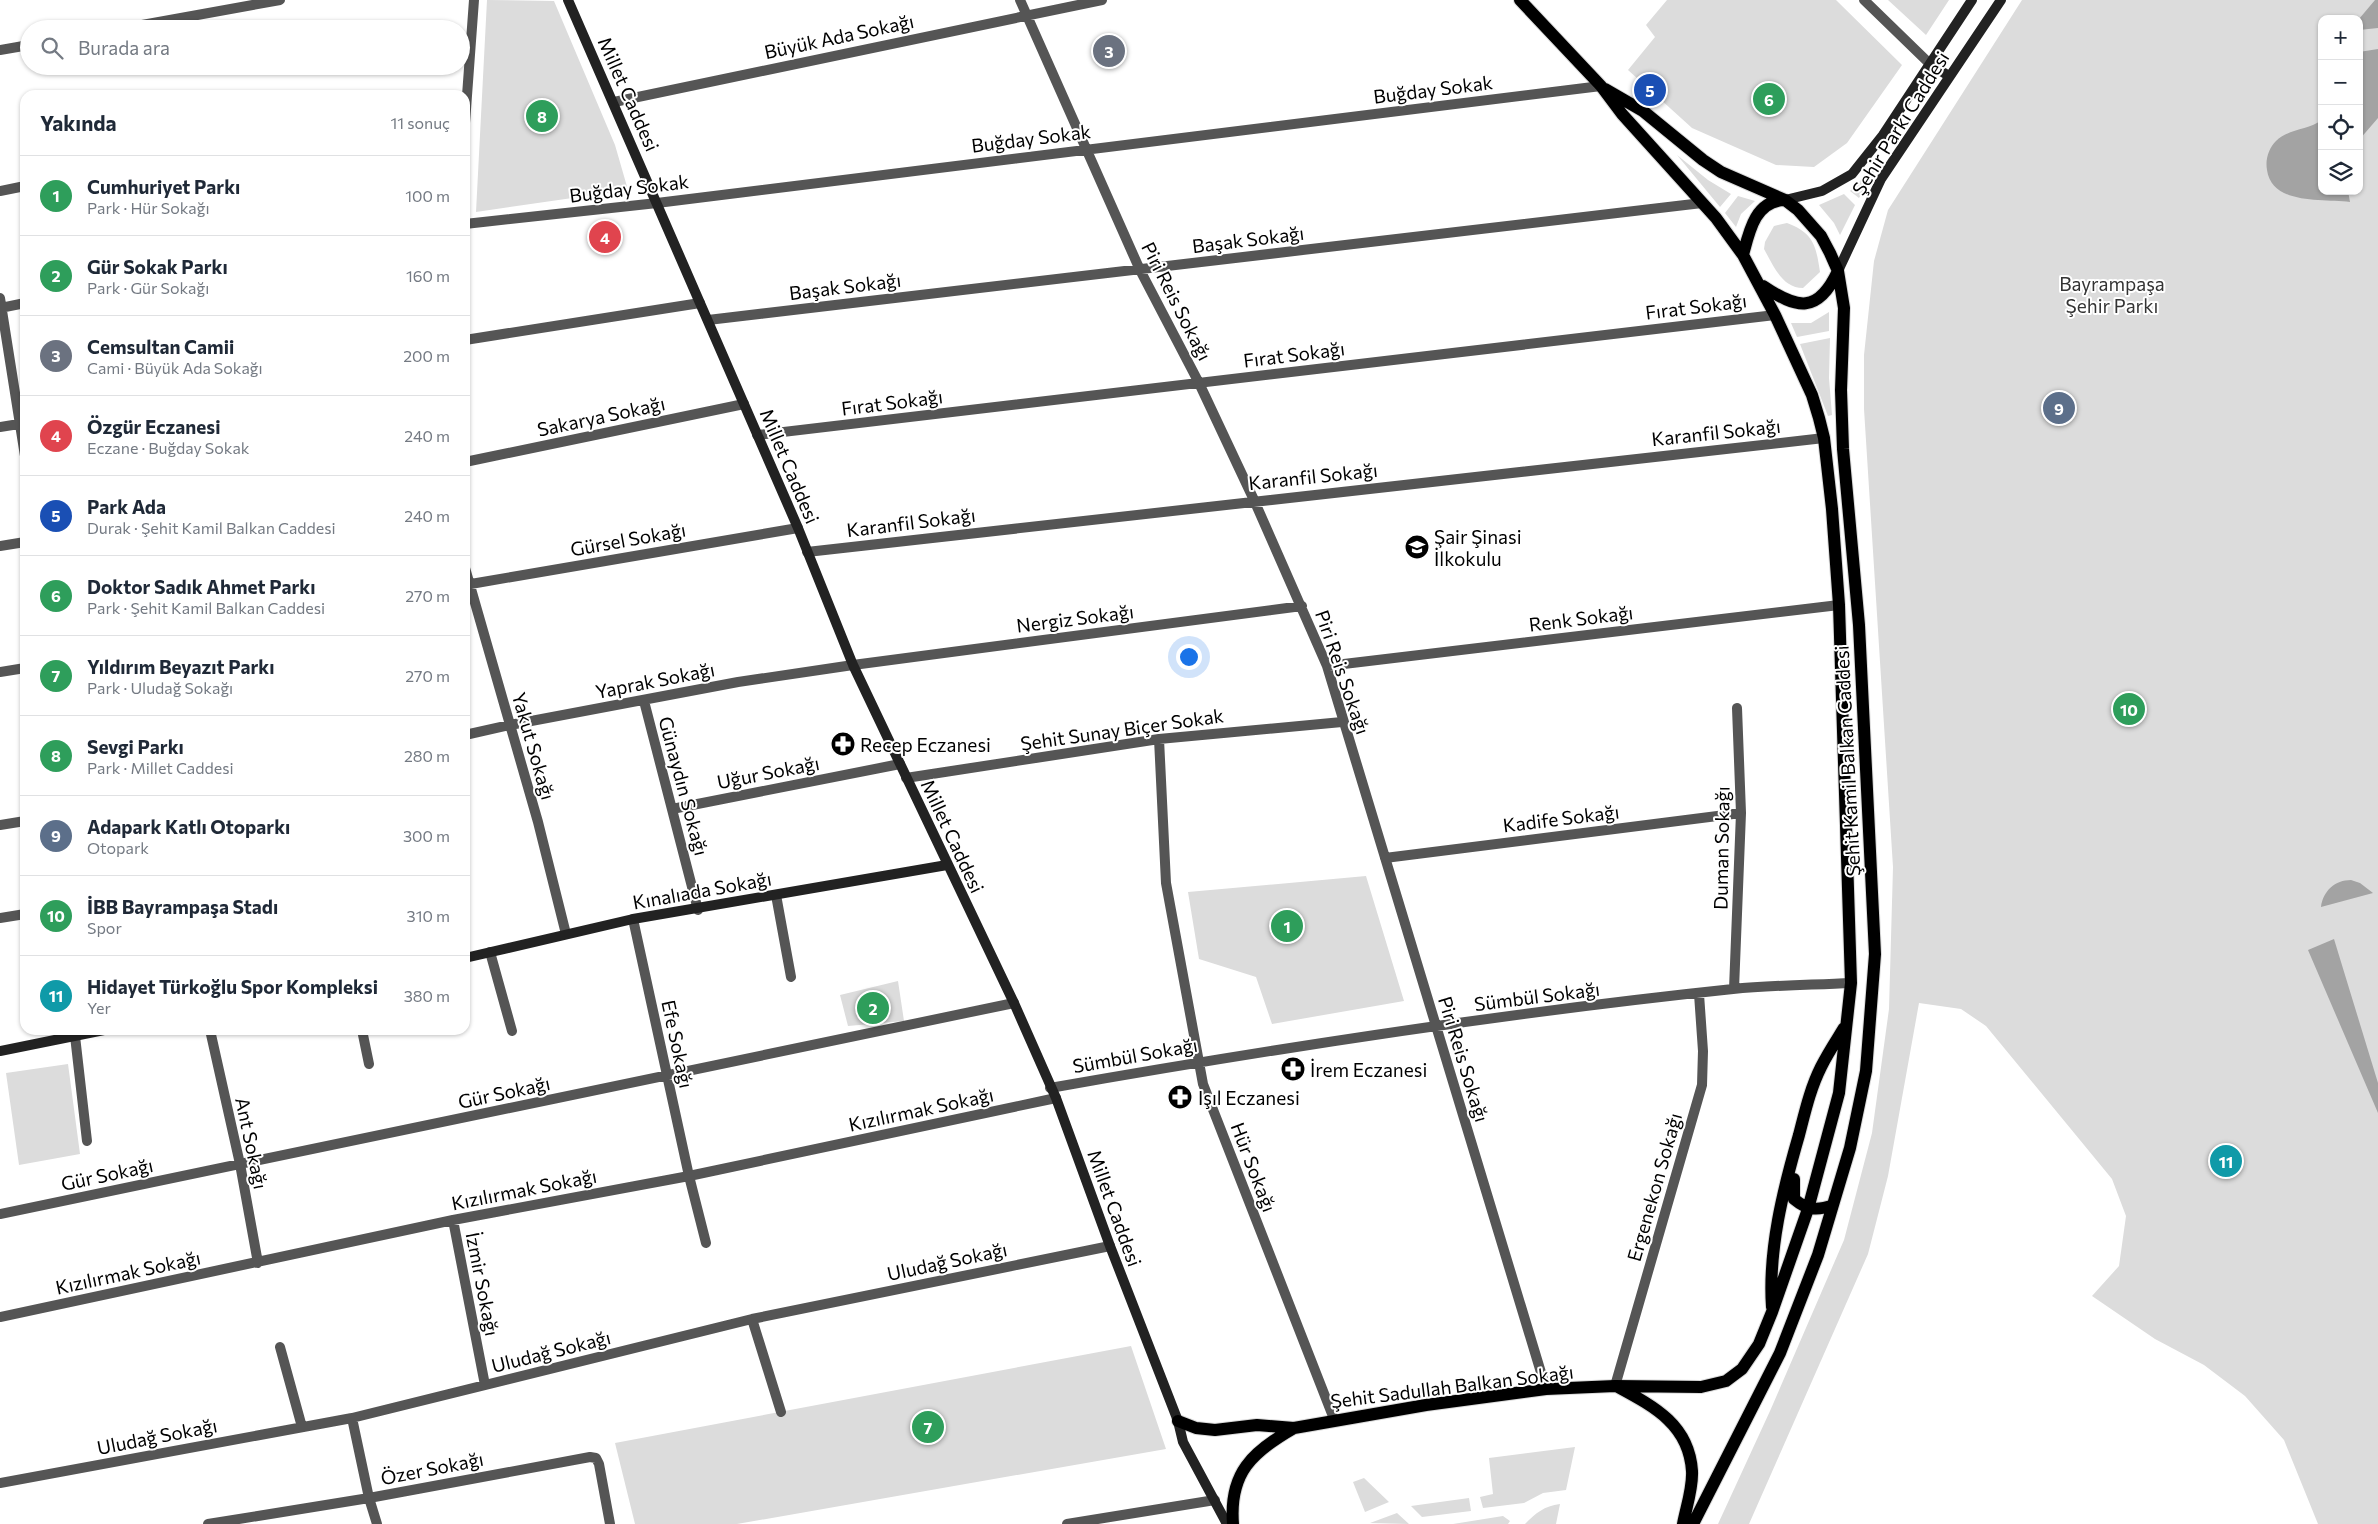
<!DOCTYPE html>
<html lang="tr">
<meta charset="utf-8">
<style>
body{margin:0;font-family:Commissioner,sans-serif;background:#f6f6f7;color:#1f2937}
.controls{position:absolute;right:15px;top:15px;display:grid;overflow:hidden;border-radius:10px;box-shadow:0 1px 4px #0004}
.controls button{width:45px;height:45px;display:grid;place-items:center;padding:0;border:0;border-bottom:1px solid #e0e1e3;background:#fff;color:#1f2937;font:25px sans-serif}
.you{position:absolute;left:1188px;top:656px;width:18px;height:18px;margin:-12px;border:4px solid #fff;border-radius:50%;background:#1a73e8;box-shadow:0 0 0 8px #1a73e833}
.badge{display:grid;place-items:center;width:32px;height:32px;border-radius:50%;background:#0b8043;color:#fff;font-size:16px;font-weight:700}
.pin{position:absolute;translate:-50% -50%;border:2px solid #fff;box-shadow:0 1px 5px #0006}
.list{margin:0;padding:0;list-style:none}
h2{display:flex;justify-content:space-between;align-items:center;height:65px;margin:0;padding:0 20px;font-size:21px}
h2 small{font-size:16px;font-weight:400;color:#747a83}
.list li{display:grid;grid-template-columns:32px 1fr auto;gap:15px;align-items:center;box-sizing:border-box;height:80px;padding:0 20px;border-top:1px solid #e0e1e3}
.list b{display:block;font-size:19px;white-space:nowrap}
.list p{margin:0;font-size:16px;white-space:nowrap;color:#747a83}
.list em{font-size:16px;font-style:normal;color:#747a83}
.icon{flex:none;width:28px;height:28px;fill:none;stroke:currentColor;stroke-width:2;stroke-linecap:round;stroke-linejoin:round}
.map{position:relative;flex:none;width:2378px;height:1524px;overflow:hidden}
.search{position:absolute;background:#fff;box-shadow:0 1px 4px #0004;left:20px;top:20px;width:450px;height:55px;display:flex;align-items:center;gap:12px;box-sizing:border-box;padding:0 18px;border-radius:28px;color:#747a83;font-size:19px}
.panel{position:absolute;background:#fff;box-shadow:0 1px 4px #0004;left:20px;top:90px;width:450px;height:945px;border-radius:15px}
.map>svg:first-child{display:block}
</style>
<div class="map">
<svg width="2378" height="1524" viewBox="0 0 2378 1524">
<rect width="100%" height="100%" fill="#fff"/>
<!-- green -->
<path fill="#dcdcdc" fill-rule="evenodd" d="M487 0 554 1 615 145 628 190 476 212Z
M1667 0H1836L1902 65 1847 143 1814 167 1776 165 1692 128 1628 70 1655 37 1646 25Z
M1888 0H1949L1926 35Z
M2022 0H2378V1524H2318L2284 1440 2245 1396 2204 1365 2155 1339 2092 1296 2119 1266 2126 1216 2112 1179 1986 1026 1961 1009 1919 1003 1888 1176 1868 1254 1749 1524H1718L1770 1411 1844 1240 1872 1133 1889 1009 1893 867 1864 409V355L1874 261 1888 210ZM2322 19H2359V191H2322Z
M1677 155 1708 180 1731 194 1720 207Z
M1878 163 1879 164 1859 198 1850 191Z
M1844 194 1855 205 1840 235 1834 223 1819 205Z
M1738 196 1755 201 1741 214 1736 227 1725 213Z
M1787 223C1814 233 1816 246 1820 272L1803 288C1782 288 1773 265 1764 249L1765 242 1774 226Z
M1829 312V331L1797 337 1791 323H1811Z
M1830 338 1829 378 1832 415 1828 416 1800 344Z
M1366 876 1404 1001 1272 1024 1256 977 1199 959 1188 892Z
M898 981 904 1021 848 1026 840 995Z
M68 1064 80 1154 19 1165 6 1073Z
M1131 1346 1166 1449 737 1524H635L615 1443Z
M1575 1447 1566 1490 1543 1493 1524 1503 1483 1508 1480 1497 1493 1494 1489 1458Z
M1364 1478 1389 1502 1365 1512 1353 1482Z
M1469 1498 1471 1511 1422 1517 1411 1506Z
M1560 1504 1556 1524H1525C1536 1513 1544 1506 1560 1504Z
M1397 1513 1409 1524 1370 1523Z
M1503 1516 1510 1521 1508 1524H1453Z"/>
<!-- water -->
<path fill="#a3a3a3" d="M2375 0H2378V28L2359 30V19Z
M2378 49V118L2359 140V52Z
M2322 120V191H2348L2350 202C2322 199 2272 205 2267 170 2265 159 2269 148 2276 141 2288 129 2308 130 2322 120Z
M2351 880 2360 883 2373 893 2321 907C2323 891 2335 880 2351 880Z
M2334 939 2378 1083V1113L2308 950Z"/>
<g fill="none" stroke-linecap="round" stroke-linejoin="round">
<defs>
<path id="primary" d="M1605 89 1643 111 1703 160 1721 172 1785 200 1798 210 1821 236 1830 253 1838 271 1844 308 1841 390 1843 449 1859 625 1875 954 1866 1071 1850 1148 1818 1255 1780 1353 1693 1524
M1743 255C1749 232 1755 201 1784 200
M1763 286C1797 309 1818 314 1838 271
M1794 1179V1199C1807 1210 1817 1211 1833 1205
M1772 1307C1768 1250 1783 1190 1799 1135 1805 1112 1810 1089 1821 1067 1828 1053 1836 1041 1844 1028
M1618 1387C1655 1407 1689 1425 1692 1471 1693 1488 1686 1508 1683 1524
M1178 1421 1196 1428 1215 1430 1257 1425 1294 1428 1426 1405 1546 1389 1615 1386 1701 1387 1726 1381 1742 1369 1759 1344 1772 1312 1808 1209 1839 1093 1851 983 1839 605 1832 509 1824 438 1819 418 1812 395 1775 315 1743 255 1716 218 1622 114 1601 86 1520 0
M1233 1524C1229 1473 1252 1452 1294 1428"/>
</defs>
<!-- primary casing -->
<use href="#primary" stroke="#dbdbdb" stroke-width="14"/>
<!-- street -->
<path stroke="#555" stroke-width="10" d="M1020 0 1140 270 1199 383 1254 500 1327 666 1546 1389
M1864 0 1931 65
M120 29 280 0
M0 50 29 45
M614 102 1102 0
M465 123 474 0
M0 191 25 186
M465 224 657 203 1601 86
M0 298 25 456
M0 308 25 303
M708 320 1702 203
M465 340 700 303
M0 427 25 423
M757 435 1775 315
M465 462 744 404
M0 546 25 542
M807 552 1824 438
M465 568 538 822 566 934
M465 585 798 528
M1327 666 1839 605
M0 672 25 668
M644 701 698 910
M465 735 510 725 738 682 853 665 1302 606
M1159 739 1166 883 1203 1084 1334 1419
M906 778 1159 739 1342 722
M672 809 900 764
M0 825 25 821
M1385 858 1741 813
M776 895 791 977
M0 918 25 914
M633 919 689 1176 706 1243
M490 952 512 1031
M1734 989 1741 813 1737 708
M210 1030 240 1164 258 1263
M362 1030 369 1064
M75 1036 87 1141
M1050 1088C1277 1048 1504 1013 1733 989 1772 985 1812 985 1851 983
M0 1214 1014 1003
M453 1220 485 1385
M0 1317 453 1220 689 1176 1056 1098
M752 1319 781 1412
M280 1347 302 1427
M1615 1386 1702 1085 1703 1051 1699 994
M352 1418 369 1498 377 1524
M0 1483 352 1418 752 1319 1110 1246
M208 1524 369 1498 590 1457 596 1458 599 1464 610 1524
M1067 1524 1215 1500"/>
<!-- secondary -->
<path stroke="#222" stroke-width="10" d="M568 0 798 528 853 665 1014 1003 1056 1098 1110 1246 1178 1421 1183 1442 1227 1524
M1931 65 1949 76
M1785 200 1822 191 1852 174 1883 135 1972 0
M1838 271 1881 179 2001 0
M465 958 633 919 947 865
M0 1051 104 1030"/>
<!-- primary -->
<use href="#primary" stroke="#000" stroke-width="12"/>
</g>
<!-- icons -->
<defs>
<symbol id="school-disc" viewBox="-11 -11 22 22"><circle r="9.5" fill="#000" stroke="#fff"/><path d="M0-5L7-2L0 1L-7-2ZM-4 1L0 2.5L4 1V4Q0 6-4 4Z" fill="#fff"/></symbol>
<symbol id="pharmacy-disc" viewBox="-11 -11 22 22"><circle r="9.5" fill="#000" stroke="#fff"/><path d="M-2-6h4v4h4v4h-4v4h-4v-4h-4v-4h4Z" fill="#fff"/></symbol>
</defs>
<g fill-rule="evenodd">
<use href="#school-disc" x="1403" y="533" width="28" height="28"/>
<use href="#pharmacy-disc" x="829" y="730" width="28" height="28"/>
<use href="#pharmacy-disc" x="1279" y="1055" width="28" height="28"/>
<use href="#pharmacy-disc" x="1166" y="1083" width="28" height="28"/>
</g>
<g text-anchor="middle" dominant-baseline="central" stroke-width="4" stroke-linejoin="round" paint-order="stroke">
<!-- street labels -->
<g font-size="19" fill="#000" stroke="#fff">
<text transform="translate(839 36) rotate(-12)">Büyük Ada Sokağı</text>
<text transform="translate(1433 89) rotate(-7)">Buğday Sokak</text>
<text transform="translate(629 94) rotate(66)">Millet Caddesi</text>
<text transform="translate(1900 123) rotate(-58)">Şehir Parkı Caddesi</text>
<text transform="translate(1031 138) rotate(-7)">Buğday Sokak</text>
<text transform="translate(629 188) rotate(-7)">Buğday Sokak</text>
<text transform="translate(1248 239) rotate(-7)">Başak Sokağı</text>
<text transform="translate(845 286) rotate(-7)">Başak Sokağı</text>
<text transform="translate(1177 301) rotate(63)">Piri Reis Sokağı</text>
<text transform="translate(1696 306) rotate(-7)">Fırat Sokağı</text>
<text transform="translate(1294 354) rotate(-7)">Fırat Sokağı</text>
<text transform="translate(892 402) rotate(-7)">Fırat Sokağı</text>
<text transform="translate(601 416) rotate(-12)">Sakarya Sokağı</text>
<text transform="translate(1716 432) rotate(-6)">Karanfil Sokağı</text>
<text transform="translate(790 466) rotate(67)">Millet Caddesi</text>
<text transform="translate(1313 476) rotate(-6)">Karanfil Sokağı</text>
<text transform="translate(911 522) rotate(-7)">Karanfil Sokağı</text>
<text transform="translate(628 539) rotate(-10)">Gürsel Sokağı</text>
<text transform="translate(1075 618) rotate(-7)">Nergiz Sokağı</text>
<text transform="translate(1581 618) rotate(-7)">Renk Sokağı</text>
<text transform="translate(1343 672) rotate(71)">Piri Reis Sokağı</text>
<text transform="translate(655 680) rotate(-11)">Yaprak Sokağı</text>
<text transform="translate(1122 729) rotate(-8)">Şehit Sunay Biçer Sokak</text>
<text transform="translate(534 746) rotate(74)">Yakut Sokağı</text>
<text transform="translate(1847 761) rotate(-93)">Şehit Kamil Balkan Caddesi</text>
<text transform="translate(768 772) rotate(-11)">Uğur Sokağı</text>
<text transform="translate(684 786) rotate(75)">Günaydın Sokağı</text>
<text transform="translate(1561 818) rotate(-7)">Kadife Sokağı</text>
<text transform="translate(953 836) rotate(65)">Millet Caddesi</text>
<text transform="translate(1721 848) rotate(-89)">Duman Sokağı</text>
<text transform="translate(702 890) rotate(-10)">Kınalıada Sokağı</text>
<text transform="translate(1537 996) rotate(-7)">Sümbül Sokağı</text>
<text transform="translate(678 1044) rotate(78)">Efe Sokağı</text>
<text transform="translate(1135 1055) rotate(-10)">Sümbül Sokağı</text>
<text transform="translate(1464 1059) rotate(73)">Piri Reis Sokağı</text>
<text transform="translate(504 1092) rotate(-12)">Gür Sokağı</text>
<text transform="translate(921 1109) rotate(-12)">Kızılırmak Sokağı</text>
<text transform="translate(252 1143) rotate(78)">Ant Sokağı</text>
<text transform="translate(1254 1167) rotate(69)">Hür Sokağı</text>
<text transform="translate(107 1174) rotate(-12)">Gür Sokağı</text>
<text transform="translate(1654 1187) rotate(-74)">Ergenekon Sokağı</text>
<text transform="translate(524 1189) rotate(-11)">Kızılırmak Sokağı</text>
<text transform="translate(1115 1208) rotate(70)">Millet Caddesi</text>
<text transform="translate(947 1261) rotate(-12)">Uludağ Sokağı</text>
<text transform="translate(128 1272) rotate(-12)">Kızılırmak Sokağı</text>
<text transform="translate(483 1284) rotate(79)">İzmir Sokağı</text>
<text transform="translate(551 1351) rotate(-14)">Uludağ Sokağı</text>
<text transform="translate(1452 1386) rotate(-7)">Şehit Sadullah Balkan Sokağı</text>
<text transform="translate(157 1436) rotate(-11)">Uludağ Sokağı</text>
<text transform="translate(432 1468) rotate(-11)">Özer Sokağı</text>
</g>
<!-- park labels -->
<g font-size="19" fill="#333" stroke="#fff">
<text x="2112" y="283">Bayrampaşa<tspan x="2112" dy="22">Şehir Parkı</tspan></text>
</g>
<!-- poi labels -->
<g font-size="19" fill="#000" stroke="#fff" text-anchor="start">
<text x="1434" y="536">Şair Şinasi<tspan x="1434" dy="22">İlkokulu</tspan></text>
<text x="860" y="744">Recep Eczanesi</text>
<text x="1310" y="1069">İrem Eczanesi</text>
<text x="1198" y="1097">Işıl Eczanesi</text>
</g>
</g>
</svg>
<div class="controls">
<button>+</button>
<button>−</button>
<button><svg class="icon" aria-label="locate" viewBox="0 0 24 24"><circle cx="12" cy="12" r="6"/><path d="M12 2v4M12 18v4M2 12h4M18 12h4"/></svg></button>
<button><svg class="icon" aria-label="layers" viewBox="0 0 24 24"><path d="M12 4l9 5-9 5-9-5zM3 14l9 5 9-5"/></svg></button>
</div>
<div class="you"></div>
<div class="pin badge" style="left:1287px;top:926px;background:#2e9e5b">1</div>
<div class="pin badge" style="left:873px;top:1008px;background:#2e9e5b">2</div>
<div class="pin badge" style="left:1109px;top:51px;background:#6b7280">3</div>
<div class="pin badge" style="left:605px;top:237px;background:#e0444e">4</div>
<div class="pin badge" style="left:1650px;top:90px;background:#1a4fb4">5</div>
<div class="pin badge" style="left:1769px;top:99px;background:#2e9e5b">6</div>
<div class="pin badge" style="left:928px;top:1427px;background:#2e9e5b">7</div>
<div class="pin badge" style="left:542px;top:116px;background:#2e9e5b">8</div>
<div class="pin badge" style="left:2059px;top:408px;background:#5c6f8a">9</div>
<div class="pin badge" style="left:2129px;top:709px;background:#2e9e5b">10</div>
<div class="pin badge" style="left:2226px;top:1161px;background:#0f9aa8">11</div>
<div class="search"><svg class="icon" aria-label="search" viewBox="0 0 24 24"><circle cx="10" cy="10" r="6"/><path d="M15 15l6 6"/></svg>Burada ara</div>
<section class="panel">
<h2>Yakında<small>11 sonuç</small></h2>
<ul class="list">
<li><span class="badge" style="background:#2e9e5b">1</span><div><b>Cumhuriyet Parkı</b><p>Park · Hür Sokağı</p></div><em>100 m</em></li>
<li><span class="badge" style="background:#2e9e5b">2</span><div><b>Gür Sokak Parkı</b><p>Park · Gür Sokağı</p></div><em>160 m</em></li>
<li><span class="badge" style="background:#6b7280">3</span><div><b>Cemsultan Camii</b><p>Cami · Büyük Ada Sokağı</p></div><em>200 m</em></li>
<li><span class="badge" style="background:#e0444e">4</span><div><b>Özgür Eczanesi</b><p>Eczane · Buğday Sokak</p></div><em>240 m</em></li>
<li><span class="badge" style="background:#1a4fb4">5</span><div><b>Park Ada</b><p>Durak · Şehit Kamil Balkan Caddesi</p></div><em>240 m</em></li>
<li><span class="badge" style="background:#2e9e5b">6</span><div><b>Doktor Sadık Ahmet Parkı</b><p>Park · Şehit Kamil Balkan Caddesi</p></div><em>270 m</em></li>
<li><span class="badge" style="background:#2e9e5b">7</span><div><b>Yıldırım Beyazıt Parkı</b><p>Park · Uludağ Sokağı</p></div><em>270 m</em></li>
<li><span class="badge" style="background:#2e9e5b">8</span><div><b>Sevgi Parkı</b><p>Park · Millet Caddesi</p></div><em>280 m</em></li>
<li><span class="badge" style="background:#5c6f8a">9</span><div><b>Adapark Katlı Otoparkı</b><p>Otopark</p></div><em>300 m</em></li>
<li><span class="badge" style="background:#2e9e5b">10</span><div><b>İBB Bayrampaşa Stadı</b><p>Spor</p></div><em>310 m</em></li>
<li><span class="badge" style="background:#0f9aa8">11</span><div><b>Hidayet Türkoğlu Spor Kompleksi</b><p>Yer</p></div><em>380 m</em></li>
</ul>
</section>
</div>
